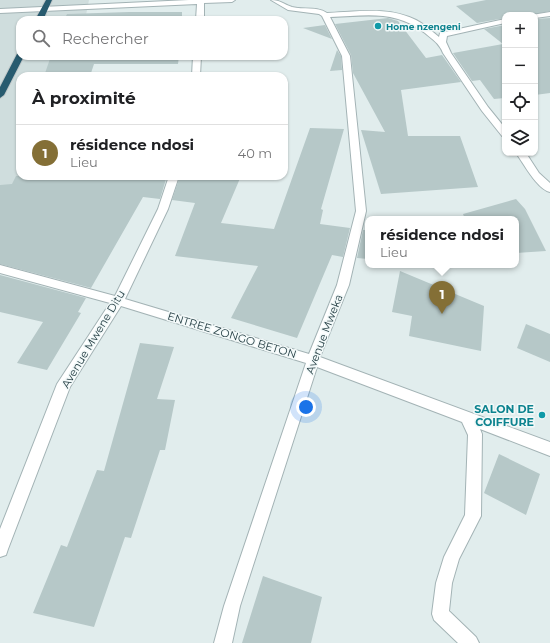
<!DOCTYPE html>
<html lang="fr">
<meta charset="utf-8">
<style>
body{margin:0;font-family:Montserrat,sans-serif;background:#f2f2f2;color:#202124}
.controls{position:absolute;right:12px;top:12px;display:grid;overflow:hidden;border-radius:8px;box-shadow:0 1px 3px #0004}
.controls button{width:36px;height:36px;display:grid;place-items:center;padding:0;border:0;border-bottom:1px solid #e0e0e0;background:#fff;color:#202124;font:20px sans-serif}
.you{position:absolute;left:306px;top:407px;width:14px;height:14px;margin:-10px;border:3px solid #fff;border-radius:50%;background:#1a73e8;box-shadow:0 0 0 6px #1a73e833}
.badge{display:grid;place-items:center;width:26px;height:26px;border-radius:50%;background:#846f36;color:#fff;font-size:13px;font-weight:700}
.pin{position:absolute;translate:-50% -33px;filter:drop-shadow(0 1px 2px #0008)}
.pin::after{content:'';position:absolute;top:21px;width:14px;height:12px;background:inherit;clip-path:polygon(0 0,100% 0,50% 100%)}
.popup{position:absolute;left:365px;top:216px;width:154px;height:52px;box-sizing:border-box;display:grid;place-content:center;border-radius:8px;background:#fff;filter:drop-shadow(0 1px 3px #0005);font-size:13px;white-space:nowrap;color:#757577}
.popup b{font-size:15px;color:#202124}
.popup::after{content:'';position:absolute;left:50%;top:100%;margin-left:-8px;border:8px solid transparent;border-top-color:#fff}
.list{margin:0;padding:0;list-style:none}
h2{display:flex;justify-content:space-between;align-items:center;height:52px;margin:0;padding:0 16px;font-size:17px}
h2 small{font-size:13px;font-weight:400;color:#757577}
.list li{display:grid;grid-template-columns:26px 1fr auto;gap:12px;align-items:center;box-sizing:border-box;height:56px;padding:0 16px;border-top:1px solid #e0e0e0}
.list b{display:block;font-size:15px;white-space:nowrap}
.list p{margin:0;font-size:13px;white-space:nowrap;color:#757577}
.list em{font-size:13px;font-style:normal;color:#757577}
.icon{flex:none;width:22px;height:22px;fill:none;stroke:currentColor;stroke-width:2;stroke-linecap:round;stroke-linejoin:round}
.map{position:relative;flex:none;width:550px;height:643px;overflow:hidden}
.search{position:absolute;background:#fff;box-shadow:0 1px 3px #0004;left:16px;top:16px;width:272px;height:44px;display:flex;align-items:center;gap:10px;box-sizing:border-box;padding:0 14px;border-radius:12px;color:#757577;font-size:15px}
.panel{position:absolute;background:#fff;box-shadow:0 1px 3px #0004;left:16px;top:72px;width:272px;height:108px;border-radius:12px}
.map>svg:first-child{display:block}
</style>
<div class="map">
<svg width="550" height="643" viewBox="0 0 550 643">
<rect width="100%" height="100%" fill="#e1eded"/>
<!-- built -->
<path fill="#cfdddd" d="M0 0H89L85 20H20V56H77L72 76H20V176L0 217Z"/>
<!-- building -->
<path fill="#b6c8c8" d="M486 0H550V11L531 15H505V18L477 23 456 6Z
M129 12H182V20H64L67 14Z
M388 18 398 21 426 58 442 55 461 82 401 90 408 136H460L478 187 381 194 361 130 385 132 353 73 351 55 335 24Z
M550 18V93L535 95V19Z
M325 25 332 39 303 28Z
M505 25V98L494 99 480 80 472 81 453 53 503 44 484 29Z
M337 50 341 56 342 70 330 71Z
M51 56H179L178 64H94L90 76H44Z
M310 128 344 129 321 209 323 210 320 224 350 228 343 257 332 255 297 338 231 318 258 266 175 256 195 203 172 200 180 176H241L221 223 274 229Z
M16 176H167L160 199 143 197 91 288 0 264V185L12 184Z
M516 199 525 209 546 251 516 253V219H465L463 214Z
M363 230H368V259L357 258Z
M400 271 484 306 481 351 409 336 412 316 392 312Z
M0 275 86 298 78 312 81 313 47 370 17 363 43 322 0 312Z
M526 324 550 334V362L517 348Z
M140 343 174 347 157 399 175 400 165 450H160L131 538 125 537 94 627 33 613 61 545 67 547 97 470 104 471Z
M499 454 540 474 526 515 484 493Z
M263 576 322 597 311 643H242Z"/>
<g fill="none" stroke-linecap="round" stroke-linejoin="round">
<defs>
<path id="minor" d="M189 0H235L232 2 204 3V20H196L197 4 0 13V9Z
M271 0C281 0 283 4 292 7 303 10 317 6 327 13 357 12 388 6 416 20 424 24 432 31 439 37L440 33 505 19V23L447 36 446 42 451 53 488 107 505 128V137L502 136 482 111 443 53C439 43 433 40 425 33 394 9 365 16 330 17L350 56 366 211 349 285 320 357 550 442V456L480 429 482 434 481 516 459 559 452 583 449 611 476 637 479 643H458L434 620 432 614 436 583 444 557 465 515 468 435 462 422 317 367 240 606 232 643H214L224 606 306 363 121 306 70 387 8 549 6 555 0 557V529L57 384 110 303 0 273V265L115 296 158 209 169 176H179L168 209 125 299 309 354 337 285 356 211 342 56 322 16 319 14 288 10Z
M550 12V16L535 18V15H532Z
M193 56H201L200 76H192Z
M516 153H526L539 173 550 183V192C537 189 524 164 516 153Z"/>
<path id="highway" d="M46 0H52L43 20H35Z
M17 54H20V56H24L4 95 0 98V87Z"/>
</defs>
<!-- minor casing -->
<use href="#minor" stroke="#a3b3b5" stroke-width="2"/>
<!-- highway casing -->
<use href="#highway" stroke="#c0c8c9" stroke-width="2"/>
<!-- minor -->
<use href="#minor" fill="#fff" fill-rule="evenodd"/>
<!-- highway -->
<use href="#highway" fill="#285b6f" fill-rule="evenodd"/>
</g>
<!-- markers -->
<g fill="#0f9aa8" stroke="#f2f9f9" stroke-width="1.5">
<circle cx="378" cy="26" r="4"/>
<circle cx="542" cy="415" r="4"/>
</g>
<g text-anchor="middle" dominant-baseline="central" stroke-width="3" stroke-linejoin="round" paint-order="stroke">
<!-- far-culture labels -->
<g font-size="9" font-weight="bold" fill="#0d838f" stroke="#f2f9f9" text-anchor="start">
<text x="386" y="26">Home nzengeni</text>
</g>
<!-- street labels -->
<g font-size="11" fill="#1f393f" stroke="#f2f9f9">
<text transform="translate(324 334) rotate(-69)">Avenue Mweka</text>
<text transform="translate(232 335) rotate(17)">ENTREE ZONGO BETON</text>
<text transform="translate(93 339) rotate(-59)">Avenue Mwene Ditu</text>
</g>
<!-- culture labels -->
<g font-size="11" font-weight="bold" fill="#0d838f" stroke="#f2f9f9" text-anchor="end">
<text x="534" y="409">SALON DE<tspan x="534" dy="13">COIFFURE</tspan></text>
</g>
</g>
</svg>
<div class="controls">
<button>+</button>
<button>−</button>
<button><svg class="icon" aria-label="locate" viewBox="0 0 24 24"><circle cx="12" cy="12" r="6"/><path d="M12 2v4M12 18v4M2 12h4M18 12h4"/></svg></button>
<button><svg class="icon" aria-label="layers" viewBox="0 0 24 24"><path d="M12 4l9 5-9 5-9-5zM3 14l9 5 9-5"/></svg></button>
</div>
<div class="you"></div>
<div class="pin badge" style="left:442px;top:314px">1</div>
<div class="popup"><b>résidence ndosi</b>Lieu</div>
<div class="search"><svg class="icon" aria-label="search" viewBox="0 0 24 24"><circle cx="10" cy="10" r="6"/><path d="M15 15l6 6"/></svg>Rechercher</div>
<section class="panel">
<h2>À proximité<small></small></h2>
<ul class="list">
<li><span class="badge">1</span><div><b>résidence ndosi</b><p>Lieu</p></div><em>40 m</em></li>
</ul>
</section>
</div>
